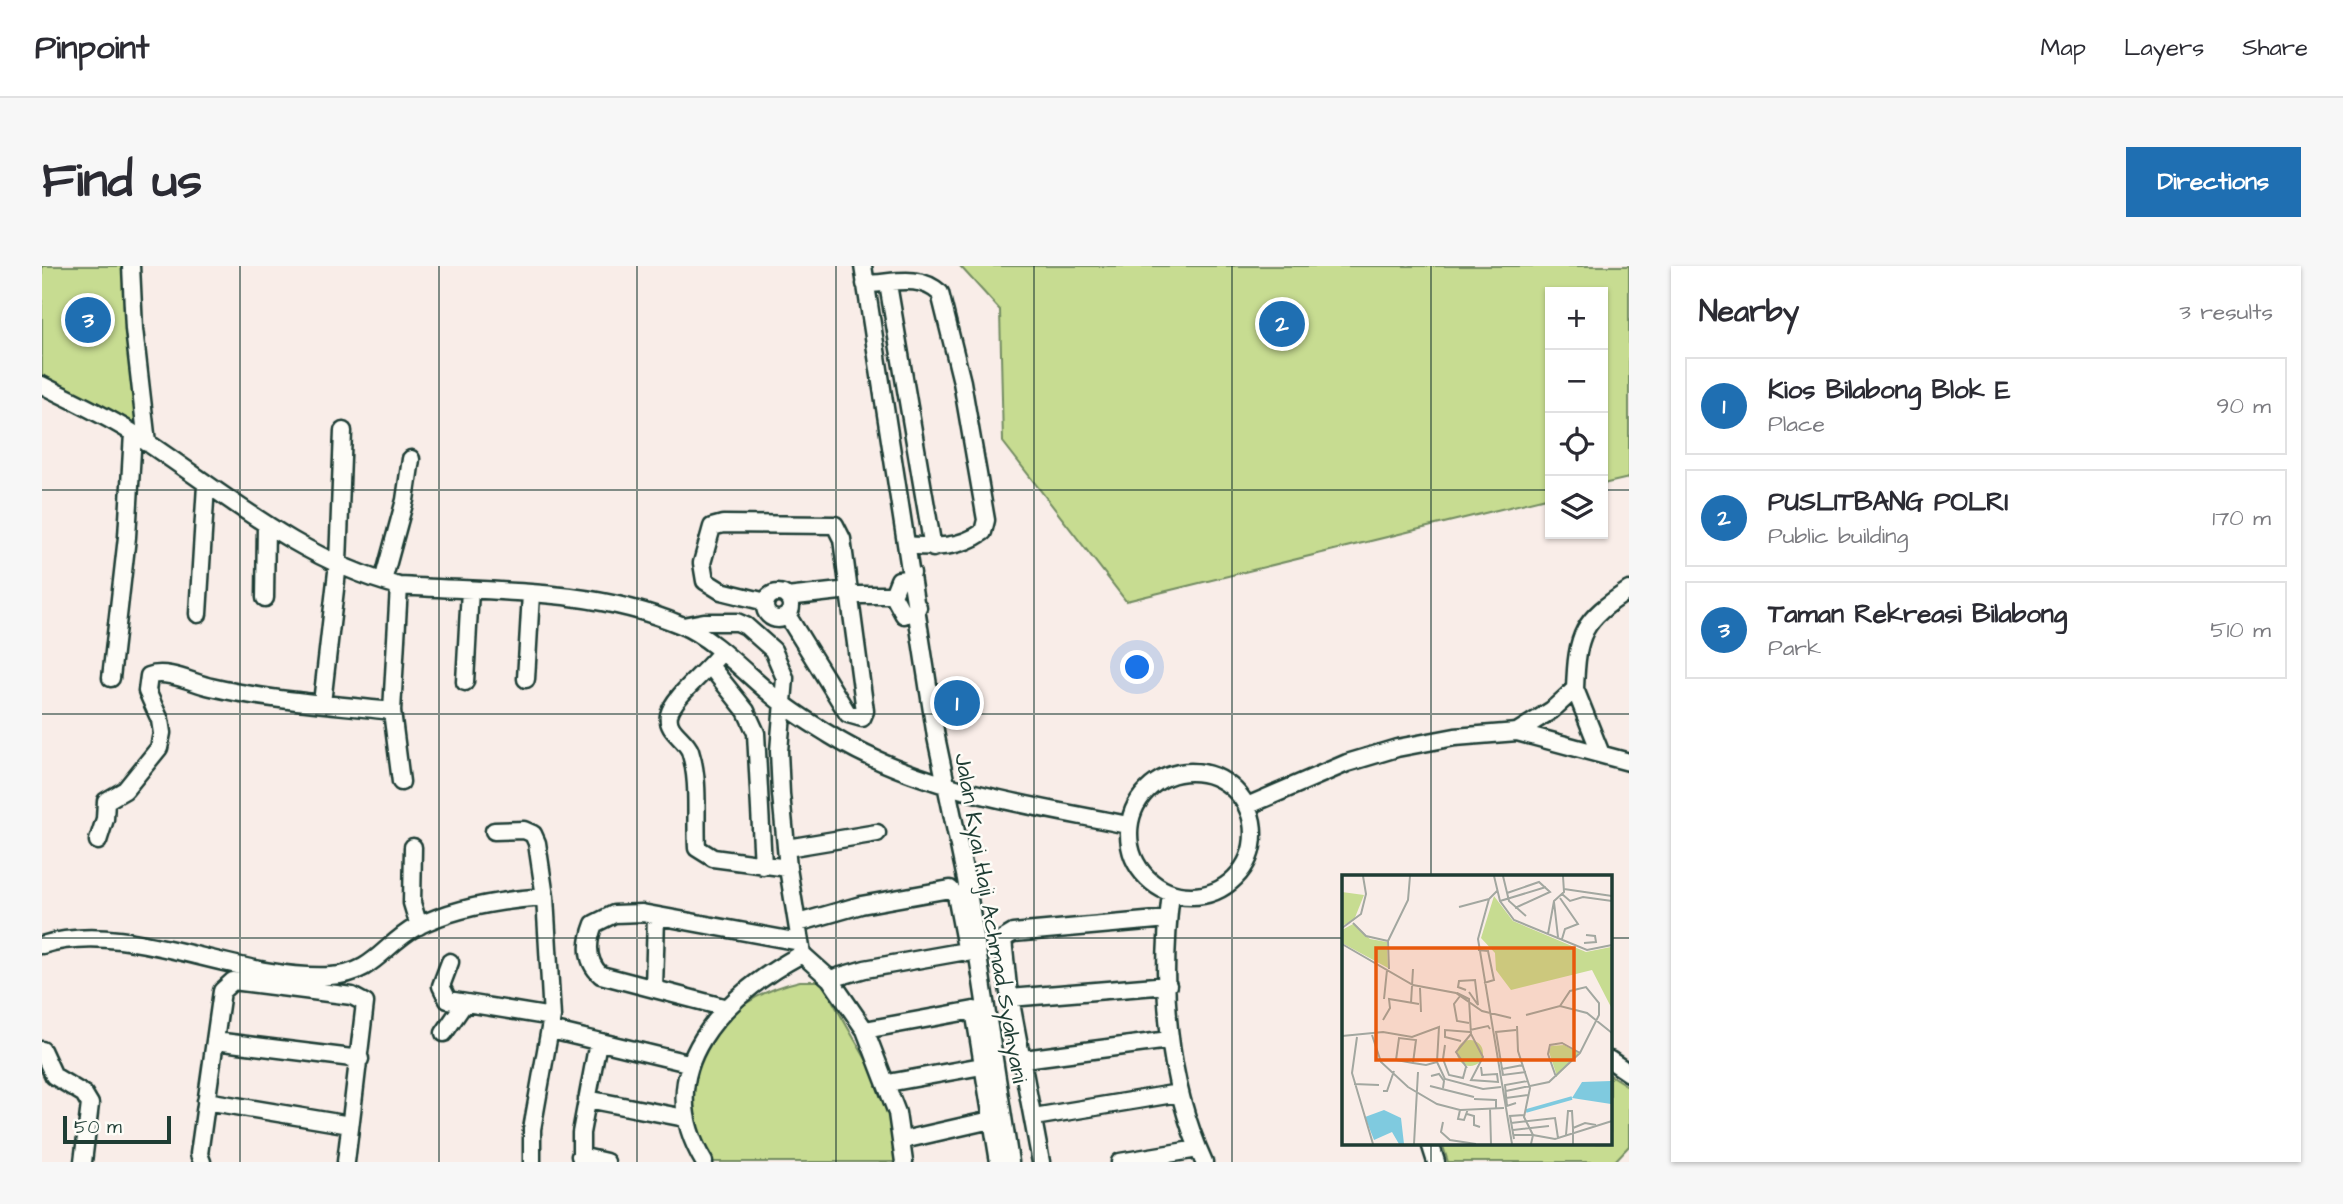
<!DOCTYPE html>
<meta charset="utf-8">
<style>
body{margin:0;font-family:"Architects Daughter",sans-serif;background:#f7f7f7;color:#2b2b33}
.controls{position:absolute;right:21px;top:21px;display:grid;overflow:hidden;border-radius:0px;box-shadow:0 2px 5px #0004}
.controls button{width:63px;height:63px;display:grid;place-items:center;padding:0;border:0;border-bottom:2px solid #e1e1e2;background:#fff;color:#2b2b33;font:35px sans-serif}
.scale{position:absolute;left:21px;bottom:18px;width:108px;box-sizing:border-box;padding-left:7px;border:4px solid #1f3d34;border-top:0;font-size:19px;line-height:24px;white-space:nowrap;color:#1f3d34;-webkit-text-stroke:5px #fdfcf7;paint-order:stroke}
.you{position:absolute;left:1096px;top:402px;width:24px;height:24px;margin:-18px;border:5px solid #fff;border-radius:50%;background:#1a73e8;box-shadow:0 0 0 10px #1a73e833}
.badge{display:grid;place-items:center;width:46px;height:46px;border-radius:50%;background:#1f6fb2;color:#fff;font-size:23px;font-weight:700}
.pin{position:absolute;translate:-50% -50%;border:4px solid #fff;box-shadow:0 2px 7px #0006}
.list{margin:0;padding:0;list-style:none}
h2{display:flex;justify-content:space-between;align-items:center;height:91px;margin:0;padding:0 28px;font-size:30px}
h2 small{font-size:23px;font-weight:400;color:#7c7c81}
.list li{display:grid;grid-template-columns:46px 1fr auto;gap:21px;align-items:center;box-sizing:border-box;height:98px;margin:0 14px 14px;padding:0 14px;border:2px solid #e1e1e2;border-radius:0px}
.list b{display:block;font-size:26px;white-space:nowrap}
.list p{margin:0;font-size:23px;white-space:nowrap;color:#7c7c81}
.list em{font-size:23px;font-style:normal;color:#7c7c81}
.icon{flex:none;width:38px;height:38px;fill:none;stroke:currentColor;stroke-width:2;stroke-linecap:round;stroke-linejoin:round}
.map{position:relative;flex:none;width:1587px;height:896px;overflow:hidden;border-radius:0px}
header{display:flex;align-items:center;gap:42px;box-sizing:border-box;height:98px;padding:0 35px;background:#fff;border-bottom:2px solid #e1e1e2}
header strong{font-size:33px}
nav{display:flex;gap:38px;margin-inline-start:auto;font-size:24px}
.intro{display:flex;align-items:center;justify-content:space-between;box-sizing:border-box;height:168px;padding:0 42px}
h1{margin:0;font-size:49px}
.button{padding:18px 32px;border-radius:0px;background:#1f6fb2;color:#fff;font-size:24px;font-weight:700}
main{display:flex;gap:42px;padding:0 42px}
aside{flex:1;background:#fff;border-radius:0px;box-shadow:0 2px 5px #0004}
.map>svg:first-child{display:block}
</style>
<header>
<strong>Pinpoint</strong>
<nav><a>Map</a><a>Layers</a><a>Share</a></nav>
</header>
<div class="intro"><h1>Find us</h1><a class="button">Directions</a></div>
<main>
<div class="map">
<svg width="1587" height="896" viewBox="0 0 1587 896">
<rect width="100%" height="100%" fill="#f9ede8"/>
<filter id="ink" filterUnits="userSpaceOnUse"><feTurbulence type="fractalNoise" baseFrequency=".0143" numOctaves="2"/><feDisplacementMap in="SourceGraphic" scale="14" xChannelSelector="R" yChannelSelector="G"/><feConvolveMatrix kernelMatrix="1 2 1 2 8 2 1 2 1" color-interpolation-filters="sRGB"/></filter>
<g filter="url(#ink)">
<!-- green -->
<path fill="#c7dc91" stroke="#738c62" stroke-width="2" d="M0 0H90L96 162 0 109Z
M918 0H1587V212L1561 218V26H1508V231L1084 335 961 176 958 44Z
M758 715H779L833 809 859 886 858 896H665C660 880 651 861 649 844 645 776 696 729 758 715Z
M1568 809 1587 821V880L1572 896H1406L1400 877H1568Z"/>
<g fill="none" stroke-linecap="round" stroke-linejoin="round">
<defs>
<path id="street" d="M89 0 92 63 105 177
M821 0 894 471 924 613 968 896
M823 18C849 18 876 7 898 27L920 116 944 254 941 266C918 282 894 282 866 279
M846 18 891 282
M0 119C31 135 65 150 94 169 178 224 257 294 357 320 450 326 552 322 639 359 675 374 709 414 740 437 755 449 772 459 788 469 876 524 986 539 1086 559
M870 307 864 313 857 314 851 329 862 349 876 341
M341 315 363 234 369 193
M357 320 350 445 359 516
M723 340a13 13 0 1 1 26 0a13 13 0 1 1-26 0Z
M808 329H851
M745 331 807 324
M223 332 224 259
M724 336 679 325 663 315 660 297 670 261 681 258 793 259 800 273 823 445 820 452 806 448 745 349
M156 348 164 219
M641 360 662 356H695L704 360 731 384 743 412 737 485 739 528 746 602 760 688 788 713 823 764 855 847 862 896
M679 386C667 404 631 430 627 449 624 465 643 472 648 485 658 515 653 551 655 582L671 592 746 602
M669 401 704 445 714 467 721 600
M69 412 85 271 91 167
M484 413 489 328
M423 416 428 324
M1533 423 1559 488
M280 437 296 297 301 165
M1475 466 1510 444 1533 423C1535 367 1540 355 1587 324
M1087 568a62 62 0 1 1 124 0a62 62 0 1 1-124 0Z
M1205 540 1305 497 1355 482 1413 471 1475 466 1587 496
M452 565 482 564 491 568 495 577 503 631
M56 575 63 553 64 535 83 524 117 482 120 467 118 454 105 425 107 410C125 403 151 417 169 421 229 435 290 438 350 445
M371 581 370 637 377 660
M745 582 835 567
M1129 627C1118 717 1124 813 1162 896
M756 657 819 639 908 623 914 629 925 687
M0 679C88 652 193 715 288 710 332 708 341 679 374 661 413 641 460 634 503 631L510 751 490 863V896
M408 696 399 720 406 734 510 751
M788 713 823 703 924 685
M612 723 614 650
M968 732 1126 719
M685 742 559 709C543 695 545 676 552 658L572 648 600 647 758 676
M932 744 957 896
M509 764 646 797
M823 764 932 744
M402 767 422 738
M173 775 318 793
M0 784 12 810 42 828 48 838 41 896
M982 793 1127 774
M1568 794 1587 807
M846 817 940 800
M545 833 643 852
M164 835 308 859
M992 851 1137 827
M861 874 949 854
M1388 877 1394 896
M538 890 564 896
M160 896 157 888 180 725 191 715 310 730 323 737 304 896
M539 896V867L556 776
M662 896C606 803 682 730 760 688
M999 896 966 721 961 673 971 667 1126 653
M1078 896 1156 883"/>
</defs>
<!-- street casing -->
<use href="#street" stroke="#1f3d34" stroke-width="21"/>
<!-- street -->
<use href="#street" stroke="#fdfcf7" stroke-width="16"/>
</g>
</g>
<!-- grid -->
<path fill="none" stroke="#1f3d34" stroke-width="2" stroke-opacity="0.55" d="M198 0V896M397 0V896M595 0V896M794 0V896M992 0V896M1190 0V896M1389 0V611M0 224H1508M1561 224H1587M0 448H1587M0 672H1302M1568 672H1587M1389 877V896"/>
<g text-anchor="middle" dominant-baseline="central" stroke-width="5" stroke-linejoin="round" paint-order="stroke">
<!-- street labels -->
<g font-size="23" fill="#1f3d34" stroke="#fdfcf7">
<text transform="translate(949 652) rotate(80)">Jalan Kyai Haji Achmad Syahyani</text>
</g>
</g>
<!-- overview -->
<g transform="translate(1300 609)">
<rect width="270" height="270" fill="#f9ede8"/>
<path d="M0 17 22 20 12 45 0 51ZM152 21 171 46 244 77 269 72V132L250 95 169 115 154 95 153 78 139 63ZM11 49 28 64 45 67 46 93 0 68V55ZM115 178a13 13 0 1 1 26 0a13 13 0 1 1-26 0ZM222 170 237 178 215 201 207 177 209 171Z" fill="#c7dc91"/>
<path d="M269 206V229L230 223 240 207ZM42 235 59 243 62 269H57L50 257 32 265 23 242Z" fill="#7fcadf"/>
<path fill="none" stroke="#7fcadf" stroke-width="3.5" d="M184 236 230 223"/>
<path fill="none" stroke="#a2a7a0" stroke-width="2" d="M152 1 158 26 172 45 245 75 270 70M161 1 167 26 184 41M222 14 270 21M155 16 147 24 136 64 170 269M165 18 197 7 208 17 173 33M220 19 228 26 241 22 270 26M218 23 236 49 223 54 220 64M158 26 204 12M212 27 216 62M117 32 147 24M11 48 24 61 46 66M0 53 19 39 24 19 21 1M206 59 212 26 222 17 221 1M242 68 254 67 253 61 244 60M0 69 71 110 114 118 140 136 169 143M136 75 146 76 152 105 142 108M47 94 46 66 66 25 68 1M78 113 79 137M124 115 116 112 117 106 133 105 136 130 127 117M115 118 127 124 129 159 141 182 129 205 156 207 155 199 140 200 139 192M118 121 112 129 115 146 127 148M42 124 45 95M69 128 71 94M184 140 218 131 245 138 270 158M41 145 48 133 47 124 77 129M175 151 176 176 188 213 182 242 191 260 213 264 270 246M128 155 146 151 148 154M174 155 154 157 161 200 184 197M30 160 39 187 66 212 95 229 118 235 162 233M0 161 41 157 70 162 97 152 95 187 103 204 141 214 159 212M15 162 10 198 31 269M119 166 103 162V155L128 157M103 170 101 184 107 200 121 203 124 192M71 188 74 165 57 163 54 185 71 188 84 190 95 187M125 193 114 177 129 159M160 194 181 190M89 201 97 199 102 206 101 213M214 202 206 179 208 170 220 168 238 178M12 209 37 210M88 211 132 222M41 216H45L52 196M164 216 207 207 238 178 257 140V128L244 112 228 116 218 131M164 223 186 220M132 224 154 225V233M174 228 165 231 163 210 186 206M148 233 149 269M118 235 116 244 122 245 126 234M125 239 132 241V250L138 252M101 247 99 257 108 265 134 269M169 248 213 243 216 263M171 255 207 251M171 260H191L189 269M224 260 226 236H230L231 253M172 264 168 241 182 240M72 269 76 197M231 269V253L243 248 254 250"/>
<path fill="#e8590c" fill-opacity="0.15" stroke="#e8590c" stroke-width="3.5" d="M34 73H232V185H34Z"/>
<rect width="270" height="270" fill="none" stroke="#1f3d34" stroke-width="3.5"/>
</g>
</svg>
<div class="controls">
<button>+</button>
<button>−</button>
<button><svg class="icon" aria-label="locate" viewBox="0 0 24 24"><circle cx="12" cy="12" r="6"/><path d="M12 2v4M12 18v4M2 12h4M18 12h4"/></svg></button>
<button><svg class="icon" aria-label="layers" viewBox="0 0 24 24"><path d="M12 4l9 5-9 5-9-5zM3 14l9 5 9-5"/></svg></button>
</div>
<div class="scale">50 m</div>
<div class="you"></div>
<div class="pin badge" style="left:915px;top:437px">1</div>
<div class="pin badge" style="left:1240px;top:58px">2</div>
<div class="pin badge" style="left:46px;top:54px">3</div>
</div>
<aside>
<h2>Nearby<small>3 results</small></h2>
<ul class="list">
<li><span class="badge">1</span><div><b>Kios Bilabong Blok E</b><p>Place</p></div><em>90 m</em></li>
<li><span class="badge">2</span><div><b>PUSLITBANG POLRI</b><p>Public building</p></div><em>170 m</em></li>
<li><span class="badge">3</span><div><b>Taman Rekreasi Bilabong</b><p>Park</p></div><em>510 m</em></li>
</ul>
</aside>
</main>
